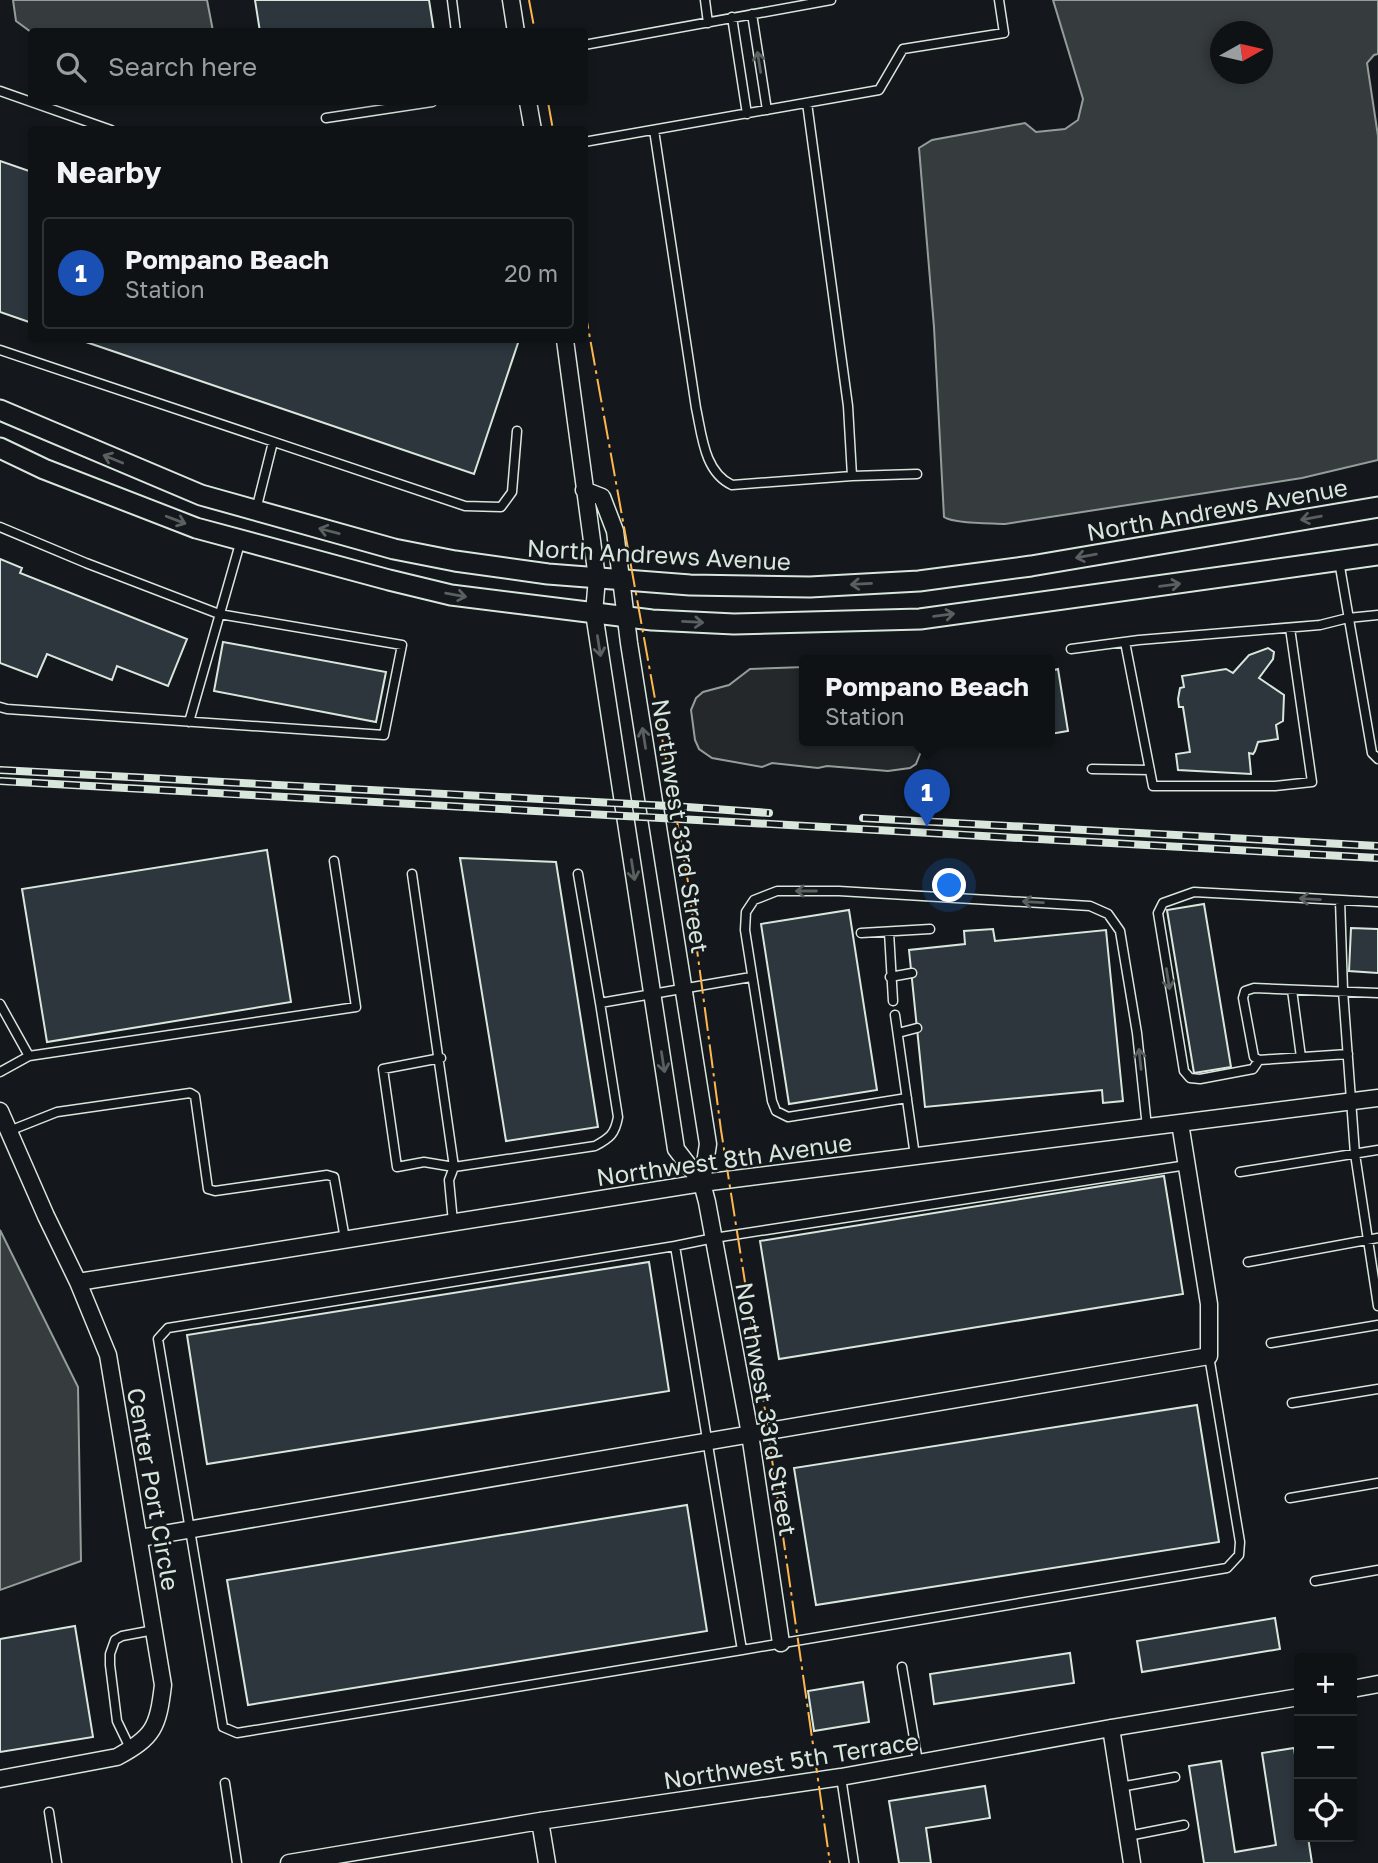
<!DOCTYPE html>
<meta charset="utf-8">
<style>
body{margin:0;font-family:"Golos Text",sans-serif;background:#1d2022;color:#f1f3f6}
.controls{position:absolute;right:21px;bottom:21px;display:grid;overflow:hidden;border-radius:7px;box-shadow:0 4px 10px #0003}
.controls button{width:63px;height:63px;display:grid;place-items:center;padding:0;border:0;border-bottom:2px solid #2f3234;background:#0f1215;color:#f1f3f6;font:35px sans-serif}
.compass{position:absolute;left:1210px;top:21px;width:63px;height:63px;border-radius:50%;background:#0f1215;box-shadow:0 4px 10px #0003;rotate:82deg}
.you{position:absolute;left:950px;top:886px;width:24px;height:24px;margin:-18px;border:5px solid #fff;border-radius:50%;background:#1a73e8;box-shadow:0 0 0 10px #1a73e833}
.badge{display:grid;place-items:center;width:46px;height:46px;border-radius:50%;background:#ffb74d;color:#fff;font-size:23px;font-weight:700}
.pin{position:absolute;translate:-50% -58px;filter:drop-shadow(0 2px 4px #0008)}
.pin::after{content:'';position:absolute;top:37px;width:24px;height:21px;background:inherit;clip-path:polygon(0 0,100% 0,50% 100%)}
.popup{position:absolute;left:799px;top:655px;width:256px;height:91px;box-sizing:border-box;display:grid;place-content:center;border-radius:7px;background:#0f1215;filter:drop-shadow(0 2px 5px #0005);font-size:23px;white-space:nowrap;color:#9b9ea0}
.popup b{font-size:26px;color:#f1f3f6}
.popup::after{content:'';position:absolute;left:50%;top:100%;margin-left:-14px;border:14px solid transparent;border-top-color:#0f1215}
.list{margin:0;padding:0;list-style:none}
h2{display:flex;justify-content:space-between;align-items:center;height:91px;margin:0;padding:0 28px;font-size:30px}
h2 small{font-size:23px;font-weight:400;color:#9b9ea0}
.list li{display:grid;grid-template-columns:46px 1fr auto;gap:21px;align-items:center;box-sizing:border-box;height:112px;margin:0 14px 14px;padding:0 14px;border:2px solid #2f3234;border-radius:7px}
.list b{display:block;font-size:26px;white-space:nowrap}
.list p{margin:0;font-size:23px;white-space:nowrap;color:#9b9ea0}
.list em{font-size:23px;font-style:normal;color:#9b9ea0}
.icon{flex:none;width:38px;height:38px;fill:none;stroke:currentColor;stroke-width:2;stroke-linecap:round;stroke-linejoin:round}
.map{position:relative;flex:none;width:1378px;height:1863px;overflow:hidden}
.search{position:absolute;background:#0f1215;box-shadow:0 4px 10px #0003;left:28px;top:28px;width:560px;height:77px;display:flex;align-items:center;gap:18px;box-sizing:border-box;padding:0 24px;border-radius:7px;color:#9b9ea0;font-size:26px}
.panel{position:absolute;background:#0f1215;box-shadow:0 4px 10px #0003;left:28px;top:126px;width:560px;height:217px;border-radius:7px}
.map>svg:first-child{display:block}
</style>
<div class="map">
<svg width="1378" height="1863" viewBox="0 0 1378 1863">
<rect width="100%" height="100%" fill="#14181c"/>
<!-- parking -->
<path fill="#24282b" stroke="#939e99" stroke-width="2" d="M804 667V741H936L937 746 922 749 916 764 910 768 888 771 827 766 818 768 772 763 762 767 712 758 699 749 695 740 691 710 696 698 703 692 729 685 750 669Z"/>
<!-- water -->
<path fill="#363b3e" stroke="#939e99" stroke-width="2" fill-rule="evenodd" d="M13 0H207L213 31 31 32 16 21Z
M1053 0H1378V54L1374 55 1367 63 1378 136V460L1302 478 1005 524C991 523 954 524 944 517L934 327 919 148 932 140 1025 123 1036 132 1065 129 1078 120 1083 99ZM1220 32H1262V74H1220Z
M0 1230 78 1387 81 1561 0 1590Z"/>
<!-- building -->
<path fill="#2c363c" stroke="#d8e6dc" stroke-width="2" d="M255 0H429L434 32H260Z
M0 161 32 172V323L0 312Z
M80 340H519L474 474Z
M0 559 22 568 20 573 187 639 168 686 117 666 112 680 47 654 37 677 0 663Z
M223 642 386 672 376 722 214 691Z
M1268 648 1274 652 1273 659 1259 678 1284 695 1283 721 1276 725 1278 739 1258 742 1255 751 1253 754 1249 753 1251 774 1178 770 1176 754 1190 752 1183 707H1179L1178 699 1180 688 1184 687 1182 676 1226 669 1233 673 1249 655Z
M1058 669 1068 731 1050 734V671Z
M267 850 291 1002 47 1042 22 889Z
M460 858 556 862 598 1127 506 1141Z
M1204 904 1231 1067 1194 1073 1167 910Z
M849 910 877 1090 789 1104 761 924Z
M1351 928 1378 929V973L1349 971Z
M993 929 995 941 1106 930 1123 1101 1103 1103 1102 1090 925 1107 909 950 965 944 964 931Z
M1164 1176 1183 1294 779 1359 760 1241Z
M649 1262 669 1391 207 1464 187 1335Z
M1197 1405 1219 1542 816 1605 794 1468Z
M687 1505 707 1631 248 1705 227 1580Z
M1275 1618 1280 1649 1142 1672 1137 1641Z
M75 1626 93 1737 0 1752V1639Z
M1070 1653 1074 1683 934 1704 930 1674Z
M863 1682 869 1722 814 1731 808 1691Z
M1294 1748 1299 1781V1837H1308L1312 1863H1204L1189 1766 1221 1761 1235 1852 1276 1845 1262 1753Z
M985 1786 990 1818 926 1828 931 1863H899L889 1801Z"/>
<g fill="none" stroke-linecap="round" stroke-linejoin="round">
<defs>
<path id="service" d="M452 0 456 32
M705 0 708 23
M752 14 767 110
M732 17 747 114
M584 45 831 0
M0 91 111 130
M326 118 432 102
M654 130 696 408C702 435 704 472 732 485L852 476 848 406 807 103
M584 142 879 90 903 49 1004 33 999 0
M0 350 465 506 501 507 512 492 517 431
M852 476 917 474
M256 510 273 442
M0 527 86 563 219 614 402 645 384 735 7 709 0 707
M1339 561 1372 753 1378 759
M1125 642 1153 786H1275L1312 782 1290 628
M1071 649 1139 640 1320 625 1348 618 1378 615
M189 722 241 540
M1092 769 1150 770
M412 874 454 1167 424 1162 397 1167 383 1069 441 1058
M578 874 600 1003 751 977
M1340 900 1343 991 1355 1154 1378 1306
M889 932 893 1001
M861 933 930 929
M890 977 912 973
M1292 990 1301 1057
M0 1004 29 1056 0 1072
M895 1015 915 1156
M898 1033 917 1028
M1348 1054 1259 1060 1254 1057 1243 998 1245 991 1254 988 1378 993
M29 1056 356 1007 334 861
M1259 1060 1253 1069 1200 1079 1190 1078 1184 1071 1158 913 1163 903 1194 892 1378 902
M907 1098 788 1117 776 1111 772 1101 745 930 746 912 754 900 777 891H839L1090 906 1108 914 1120 931 1137 1033 1147 1127
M9 1131 57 1112 190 1093 195 1096 208 1189 215 1191 327 1175 334 1177 345 1239
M1187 1165 714 1238 675 1246 742 1650 1227 1568 1239 1555 1240 1542 1209 1356
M1240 1172 1378 1150
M453 1222 449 1180 454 1167 595 1146C610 1138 615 1134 618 1117L600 1003
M675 1246 168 1328 158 1339 223 1727 237 1733 742 1650
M1248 1262 1378 1238
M1271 1343 1378 1325
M1292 1403 1378 1389
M1290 1498 1378 1483
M1315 1581 1378 1570
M902 1667 918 1762
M131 1750 117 1721 110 1665V1654L115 1640 122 1636 154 1630
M841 1777 854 1863
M225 1783 237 1863
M1120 1787 1175 1777
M49 1812 57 1863
M1128 1836 1184 1825"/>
<path id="minor" d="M511 0 516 32
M528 102 533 130
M565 340 597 578 594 613 676 1149 702 1183 707 1202 750 1434 781 1643
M584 490 602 497 615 531 629 643 708 1144 702 1183
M0 1111 46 1216 78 1282 108 1355 163 1685C158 1727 154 1737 117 1757L0 1779
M78 1282 702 1183 1378 1098
M140 1538 1209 1356V1304L1180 1123
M1352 1689 1378 1684
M1111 1728 1132 1863
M540 1821 547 1863
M289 1863 540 1821 841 1777 1111 1728 1299 1697"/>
<path id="tertiary" d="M0 410 201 495 394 549 455 561 548 574 690 585 810 587 919 581 1031 566 1378 507
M0 448 44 469 196 528 389 580 451 595 652 620 734 624 920 619 1378 555"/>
</defs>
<!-- service casing -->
<use href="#service" stroke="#d8e6dc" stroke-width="11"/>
<!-- minor casing -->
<use href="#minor" stroke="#d8e6dc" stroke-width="19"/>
<!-- tertiary casing -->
<use href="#tertiary" stroke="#d8e6dc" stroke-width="23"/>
<!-- service -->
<use href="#service" stroke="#14181c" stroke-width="8"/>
<!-- minor -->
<use href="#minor" stroke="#14181c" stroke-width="16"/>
<!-- tertiary -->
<use href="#tertiary" stroke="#14181c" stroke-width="19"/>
<defs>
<path id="rail" d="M0 770 687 807 769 813
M0 781 1378 858
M863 818 1378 846"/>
</defs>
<!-- rail casing -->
<use href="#rail" stroke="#d8e6dc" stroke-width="8"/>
<!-- rail -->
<use href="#rail" stroke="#14181c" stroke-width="5" stroke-dasharray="16" stroke-linecap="butt"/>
<!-- power -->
<path stroke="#ffb74d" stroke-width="2" stroke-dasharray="24 5 3.5 5" stroke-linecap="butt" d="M529 0 535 32
M548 102 553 130
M584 305 688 882 721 1130 762 1390 830 1863"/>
</g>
<!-- one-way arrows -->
<defs><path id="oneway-shaft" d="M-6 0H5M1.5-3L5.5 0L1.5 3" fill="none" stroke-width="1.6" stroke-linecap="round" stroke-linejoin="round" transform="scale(1.75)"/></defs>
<g stroke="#59605f">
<use href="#oneway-shaft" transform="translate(759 62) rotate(-99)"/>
<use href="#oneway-shaft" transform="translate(113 459) rotate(-158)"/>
<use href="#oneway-shaft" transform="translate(1311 518) rotate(170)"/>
<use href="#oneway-shaft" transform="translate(176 520) rotate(21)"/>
<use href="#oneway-shaft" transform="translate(329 531) rotate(-165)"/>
<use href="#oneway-shaft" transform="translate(1086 556) rotate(170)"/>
<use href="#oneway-shaft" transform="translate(861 584) rotate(177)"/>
<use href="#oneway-shaft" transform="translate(1170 585) rotate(-8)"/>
<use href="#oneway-shaft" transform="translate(456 595) rotate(10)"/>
<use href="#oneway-shaft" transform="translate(944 615) rotate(-7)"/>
<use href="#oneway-shaft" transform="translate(693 622) rotate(3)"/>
<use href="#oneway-shaft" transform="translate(599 646) rotate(81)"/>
<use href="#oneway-shaft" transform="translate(644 738) rotate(-99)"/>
<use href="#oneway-shaft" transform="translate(633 870) rotate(81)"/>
<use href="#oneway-shaft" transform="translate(806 891) rotate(-180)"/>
<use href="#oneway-shaft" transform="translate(1310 899) rotate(-177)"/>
<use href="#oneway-shaft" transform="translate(1033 902) rotate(-177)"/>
<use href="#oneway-shaft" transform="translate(1168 979) rotate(81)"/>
<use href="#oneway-shaft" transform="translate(1140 1059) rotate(-96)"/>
<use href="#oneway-shaft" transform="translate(663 1062) rotate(81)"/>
</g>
<g text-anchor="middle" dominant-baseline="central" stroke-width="5" stroke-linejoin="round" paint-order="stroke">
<!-- street labels -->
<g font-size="24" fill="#d8e6dc" stroke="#14181c">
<text transform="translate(1217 509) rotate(-10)">North Andrews Avenue</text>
<text transform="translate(659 554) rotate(3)">North Andrews Avenue</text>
<text transform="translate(681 826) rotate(81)">Northwest 33rd Street</text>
<text transform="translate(724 1159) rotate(-8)">Northwest 8th Avenue</text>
<text transform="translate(767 1409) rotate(80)">Northwest 33rd Street</text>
<text transform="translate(154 1489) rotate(80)">Center Port Circle</text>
<text transform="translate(791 1760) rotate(-9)">Northwest 5th Terrace</text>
</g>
</g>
</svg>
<div class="controls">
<button>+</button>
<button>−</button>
<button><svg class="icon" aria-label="locate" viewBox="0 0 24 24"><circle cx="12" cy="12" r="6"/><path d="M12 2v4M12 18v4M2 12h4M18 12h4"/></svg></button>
</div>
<svg class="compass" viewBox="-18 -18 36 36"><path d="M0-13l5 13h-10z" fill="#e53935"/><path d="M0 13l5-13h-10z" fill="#9b9ea0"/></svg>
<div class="you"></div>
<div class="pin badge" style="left:927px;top:827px;background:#1a4fb4">1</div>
<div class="popup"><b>Pompano Beach</b>Station</div>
<div class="search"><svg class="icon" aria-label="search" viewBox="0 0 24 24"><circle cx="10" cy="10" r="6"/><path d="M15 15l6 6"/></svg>Search here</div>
<section class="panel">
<h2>Nearby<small></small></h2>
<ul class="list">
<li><span class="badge" style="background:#1a4fb4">1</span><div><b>Pompano Beach</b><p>Station</p></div><em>20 m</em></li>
</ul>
</section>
</div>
